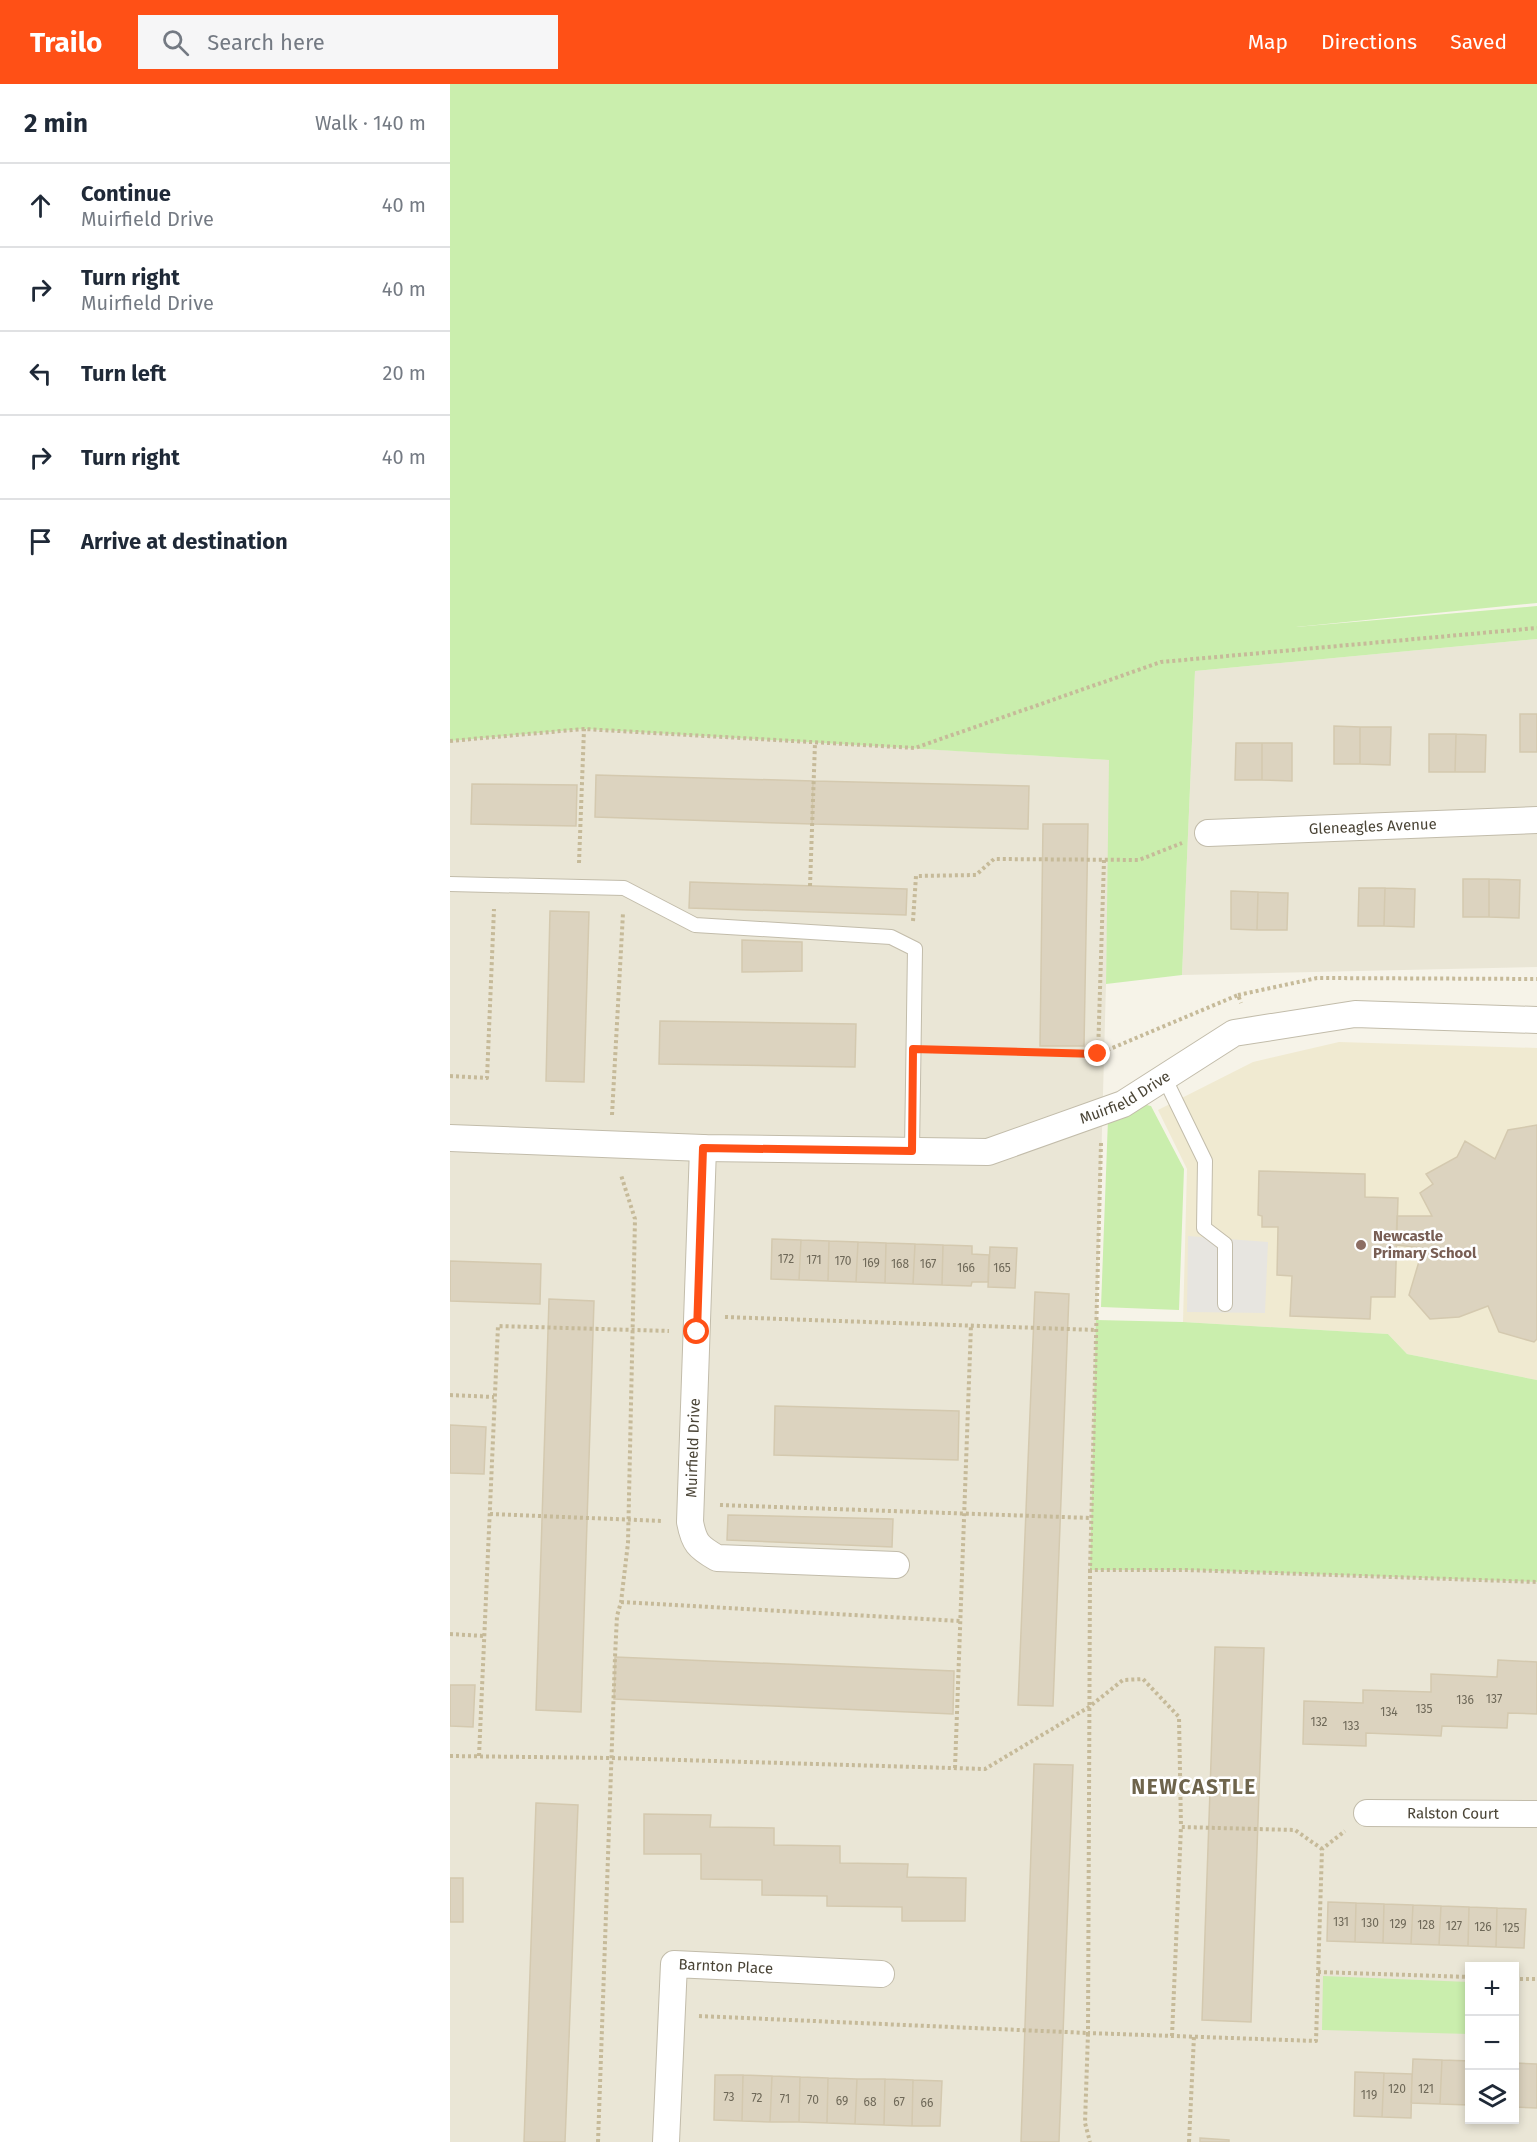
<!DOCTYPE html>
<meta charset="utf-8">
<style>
body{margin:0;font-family:"Fira Sans",sans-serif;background:#f6f6f7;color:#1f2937}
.controls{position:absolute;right:18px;bottom:18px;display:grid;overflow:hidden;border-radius:0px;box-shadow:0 3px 9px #0003}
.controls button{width:54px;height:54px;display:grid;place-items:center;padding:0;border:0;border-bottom:2px solid #e0e1e3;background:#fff;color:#1f2937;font:30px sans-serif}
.stop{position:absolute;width:18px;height:18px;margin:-14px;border:4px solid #ff5016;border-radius:50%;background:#fff}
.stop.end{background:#ff5016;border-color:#fff;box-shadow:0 2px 6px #0008}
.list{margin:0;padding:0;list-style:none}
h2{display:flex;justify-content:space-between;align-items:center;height:78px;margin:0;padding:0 24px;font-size:26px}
h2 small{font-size:20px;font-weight:400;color:#747a83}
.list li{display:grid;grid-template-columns:39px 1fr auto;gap:18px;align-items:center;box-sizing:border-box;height:84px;padding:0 24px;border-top:2px solid #e0e1e3}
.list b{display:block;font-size:22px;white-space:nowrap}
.list p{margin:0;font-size:20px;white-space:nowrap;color:#747a83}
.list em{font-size:20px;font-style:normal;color:#747a83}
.icon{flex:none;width:33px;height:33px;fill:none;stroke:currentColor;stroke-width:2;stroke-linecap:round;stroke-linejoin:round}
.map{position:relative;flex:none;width:1087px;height:2058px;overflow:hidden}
header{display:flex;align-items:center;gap:36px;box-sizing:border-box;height:84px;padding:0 30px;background:#ff5016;color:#fff}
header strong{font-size:28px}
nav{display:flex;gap:33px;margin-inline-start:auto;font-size:21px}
.search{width:420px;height:54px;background:#f6f6f7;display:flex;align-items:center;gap:15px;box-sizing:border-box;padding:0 21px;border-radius:0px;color:#747a83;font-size:22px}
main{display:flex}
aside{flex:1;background:#fff}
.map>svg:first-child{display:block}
</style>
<header>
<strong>Trailo</strong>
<div class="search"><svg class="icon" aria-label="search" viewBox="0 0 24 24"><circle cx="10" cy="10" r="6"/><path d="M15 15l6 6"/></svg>Search here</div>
<nav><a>Map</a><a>Directions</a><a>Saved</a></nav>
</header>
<main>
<aside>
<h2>2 min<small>Walk · 140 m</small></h2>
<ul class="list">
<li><svg class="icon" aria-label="ahead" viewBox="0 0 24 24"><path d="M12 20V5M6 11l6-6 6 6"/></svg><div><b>Continue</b><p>Muirfield Drive</p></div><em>40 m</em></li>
<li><svg class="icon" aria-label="right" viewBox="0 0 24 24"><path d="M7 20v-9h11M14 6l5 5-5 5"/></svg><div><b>Turn right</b><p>Muirfield Drive</p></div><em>40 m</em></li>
<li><svg class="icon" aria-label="left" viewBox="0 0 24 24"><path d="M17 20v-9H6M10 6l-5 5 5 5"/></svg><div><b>Turn left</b></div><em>20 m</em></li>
<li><svg class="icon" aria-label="right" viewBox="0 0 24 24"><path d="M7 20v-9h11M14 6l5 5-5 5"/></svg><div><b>Turn right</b></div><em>40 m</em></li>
<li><svg class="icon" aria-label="arrive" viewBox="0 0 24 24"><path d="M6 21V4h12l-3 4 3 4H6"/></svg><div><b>Arrive at destination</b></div></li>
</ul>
</aside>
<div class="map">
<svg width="1087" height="2058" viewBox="0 0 1087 2058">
<rect width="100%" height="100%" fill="#f6f3e8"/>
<!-- residential -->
<path fill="#eae6d6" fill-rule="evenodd" d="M1087 555V883L732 891 745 587Z
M134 645 660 676 656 900 640 1486H737L1087 1497V2058H0V657ZM1020 1882H1064V2036H1020Z"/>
<!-- education -->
<path fill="#f0ead1" d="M889 958 1087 964V1296L957 1270 938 1250 733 1238 737 1085 708 1026 803 978Z"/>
<!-- green -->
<path fill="#caeead" d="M0 0H1087V519L846 543 1087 522V555L745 587 732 891 656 900 659 676 134 645 0 657Z
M688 1019 701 1022 734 1085 729 1226 651 1223 658 1035Z
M646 1236 733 1238 938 1250 957 1270 1087 1296V1498L737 1486H640Z
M873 1892 1019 1898V1950L872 1946Z"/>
<!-- parking -->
<path fill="#e7e5e0" d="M738 1152 818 1158 815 1229 737 1228Z"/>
<!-- building -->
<path fill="#dcd3bf" stroke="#d4c9af" stroke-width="1.5" d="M1070 630H1087V668H1070Z
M884 642 910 643V680H884Z
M910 643H941L940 681 910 680Z
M979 650H1006L1005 688H979Z
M1006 650 1036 651 1035 688H1005Z
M786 659H812V696H785Z
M812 659H842V697L812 696Z
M146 691 363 697 362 740 145 733Z
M363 697 579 702 578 745 362 740Z
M22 700 127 701 126 742 21 740Z
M593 740H638L634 962H590Z
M1013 795H1039V833H1013Z
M1039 795 1070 796 1069 834 1039 833Z
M240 798 457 805 456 831 239 824Z
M909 804H935L934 842H908Z
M935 804 965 805 964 843 934 842Z
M781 807 808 808 807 846 781 845Z
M808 808 838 809 837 846H807Z
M100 827 139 828 134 998 96 997Z
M292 856 352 858V887L292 888Z
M210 937 406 940 405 983 209 980Z
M1087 1041V1255L1084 1258 1049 1248 1038 1222 1009 1233 980 1235 959 1211 973 1164 946 1161 947 1132H982L970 1109 983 1100 976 1090 1007 1073 1015 1057 1045 1075 1058 1046Z
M809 1087 915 1090V1113L948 1114 945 1213H921L920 1235 840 1232 842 1192 827 1191 828 1143H812V1132L808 1131Z
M322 1155 351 1156 349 1196 321 1195Z
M351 1156 379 1157 378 1197 349 1196Z
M379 1157 408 1158 406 1198 378 1197Z
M408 1158 436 1159 435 1199 406 1198Z
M436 1159 465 1160 463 1200 435 1199Z
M465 1160 493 1161 492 1201 463 1200Z
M493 1161 522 1162V1170L539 1171 538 1198H522L521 1202 492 1201Z
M540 1163 567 1164 565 1204 538 1203Z
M0 1177 91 1180 90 1220 0 1217Z
M585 1208 619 1210 603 1622 568 1621Z
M99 1215 144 1217 131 1628 86 1626Z
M325 1322 509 1327 508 1376 324 1371Z
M0 1341 36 1343 34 1390 0 1389Z
M278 1431 443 1435 442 1463 277 1456Z
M765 1563 814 1564 801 1938 752 1936Z
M165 1573 504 1587 503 1630 164 1615Z
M1048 1576 1087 1578V1630L1058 1629 1057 1644 992 1642 991 1652 916 1649V1662L853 1660 854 1617 913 1619V1606L981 1608V1590L1047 1593Z
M0 1601H25L23 1643 0 1642Z
M584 1680 623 1681 609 2058H571Z
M86 1719 128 1721 115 2058H74Z
M194 1730 261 1731 260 1743 324 1744V1761L390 1762V1779L458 1780 457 1793 516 1794 515 1837H452V1823L377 1822V1812L312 1811V1796L251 1795V1770H194Z
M0 1794H13V1838H0Z
M878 1818 906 1819 905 1858 877 1857Z
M906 1819 934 1820 933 1859 905 1858Z
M934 1820 963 1821 961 1860 933 1859Z
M963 1821 991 1822 989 1861 961 1860Z
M991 1822 1019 1823 1018 1862 989 1861Z
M1019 1823 1047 1824 1046 1863 1018 1862Z
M1047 1824 1076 1825 1074 1864 1046 1863Z
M963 1975 992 1976 990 2020 961 2019Z
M992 1976 1020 1977 1019 2021 990 2020Z
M1064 1979 1087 1980V2024L1064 2023Z
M905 1988 934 1989 932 2033 904 2032Z
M934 1989 962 1990 961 2034 932 2033Z
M265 1991H293L292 2037 264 2036Z
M293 1991 322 1992 320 2038 292 2037Z
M322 1992 350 1993 349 2038H320Z
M350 1993 378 1994 377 2039 349 2038Z
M378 1994 407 1995 405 2040 377 2039Z
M407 1995H435L434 2041 405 2040Z
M435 1995 463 1996 462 2042 434 2041Z
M463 1996 492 1997 490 2042H462Z
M750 2054 779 2056V2058H750Z"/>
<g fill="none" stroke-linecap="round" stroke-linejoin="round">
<defs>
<path id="lane" d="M0 800 174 804 245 841 441 853 465 865 462 1067
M714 993 755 1077 754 1144 775 1160V1220"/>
<g id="street">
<path id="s1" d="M758 749 1087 736"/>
<path id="s2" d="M0 1054 253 1064 538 1068 673 1020 784 949 905 930 1087 936"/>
<path d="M253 1064 240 1438C244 1459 248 1463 267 1474L446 1481"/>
<path id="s3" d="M917 1729 1087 1730"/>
<path id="s4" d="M216 2058 224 1880 431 1890"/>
</g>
</defs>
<!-- lane casing -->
<use href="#lane" stroke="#c2bcaa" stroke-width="16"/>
<!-- street casing -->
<use href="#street" stroke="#c2bcaa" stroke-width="28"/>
<!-- path -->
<path stroke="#c6ba99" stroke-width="4" stroke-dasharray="3 3" stroke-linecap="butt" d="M0 657 134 645 465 664 711 578 1087 544
M654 776 648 970 788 911 791 919
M129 779 134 645
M360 802 365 659
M463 837 466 792 526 791 544 775 689 776 732 759
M788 911 867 894 1087 895
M486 966 648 970
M0 992 37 994 44 825
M162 1031 173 829
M651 1059 640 1486H737L1087 1498
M275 1233 646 1246
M0 1311 44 1313
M270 1421 641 1434
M40 1430 213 1437
M640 1486 638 1949 866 1957 872 1765 895 1747
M171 1518 510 1537
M0 1550 34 1552
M0 1672 162 1674 535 1685 639 1623 673 1596 693 1595 729 1633 731 1743
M29 1672 48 1242 219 1247
M505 1684 521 1241
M868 1888 1020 1893
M1064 1895H1087
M249 1932 638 1949 635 2039 640 2058
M722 1952 731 1743 845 1746 872 1765
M148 2058 165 1573 167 1532 171 1518 178 1459 185 1135 171 1091
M739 2058 744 1952"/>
<!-- lane -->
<use href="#lane" stroke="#fff" stroke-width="14"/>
<!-- street -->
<use href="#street" stroke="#fff" stroke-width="26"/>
</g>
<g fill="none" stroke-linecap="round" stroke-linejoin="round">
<!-- route -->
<path stroke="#ff5016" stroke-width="8" d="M247 1248 253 1064 462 1067 463 965 648 970"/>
</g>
<!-- markers -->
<circle fill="#8d6e63" stroke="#fff" stroke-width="2" cx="911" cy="1161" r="6"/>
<g text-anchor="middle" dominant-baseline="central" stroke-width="5" stroke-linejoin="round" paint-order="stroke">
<!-- number labels -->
<g font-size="12" fill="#6e6858">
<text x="336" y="1175">172</text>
<text x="364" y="1176">171</text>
<text x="393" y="1177">170</text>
<text x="421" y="1179">169</text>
<text x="450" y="1180">168</text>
<text x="478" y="1180">167</text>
<text x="516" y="1184">166</text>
<text x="552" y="1184">165</text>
<text x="1044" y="1615">137</text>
<text x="1015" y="1616">136</text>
<text x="974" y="1625">135</text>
<text x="939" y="1628">134</text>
<text x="869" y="1638">132</text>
<text x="901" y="1642">133</text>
<text x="891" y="1838">131</text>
<text x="920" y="1839">130</text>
<text x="948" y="1840">129</text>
<text x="976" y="1841">128</text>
<text x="1004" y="1842">127</text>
<text x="1033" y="1843">126</text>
<text x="1061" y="1844">125</text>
<text x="947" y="2005">120</text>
<text x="976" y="2005">121</text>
<text x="919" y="2011">119</text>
<text x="279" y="2013">73</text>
<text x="307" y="2014">72</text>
<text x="335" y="2015">71</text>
<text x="363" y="2016">70</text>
<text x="392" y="2017">69</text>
<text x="420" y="2018">68</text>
<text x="449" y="2018">67</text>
<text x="477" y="2019">66</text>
</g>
<!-- street labels -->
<g font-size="15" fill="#4a4436" stroke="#fff">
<text stroke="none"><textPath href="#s1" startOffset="165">Gleneagles Avenue</textPath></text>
<text stroke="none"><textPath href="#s2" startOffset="686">Muirfield Drive</textPath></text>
<text transform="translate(243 1364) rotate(-88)">Muirfield Drive</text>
<text stroke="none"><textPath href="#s3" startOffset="86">Ralston Court</textPath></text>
<text stroke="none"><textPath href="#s4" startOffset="230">Barnton Place</textPath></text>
</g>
<!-- education labels -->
<g font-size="15" font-weight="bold" fill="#785e54" stroke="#fff" text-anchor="start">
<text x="923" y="1152">Newcastle<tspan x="923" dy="17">Primary School</tspan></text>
</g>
<!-- district labels -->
<g font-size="21" font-weight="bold" letter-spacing="1.5" fill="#6e644c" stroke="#fff">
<text x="744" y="1703">NEWCASTLE</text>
</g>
</g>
</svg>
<div class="controls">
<button>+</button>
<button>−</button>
<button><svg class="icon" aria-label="layers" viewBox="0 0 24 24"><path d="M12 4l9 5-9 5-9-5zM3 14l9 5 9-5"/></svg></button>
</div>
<div class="stop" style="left:247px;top:1248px"></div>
<div class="stop end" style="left:648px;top:970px"></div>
</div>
</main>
